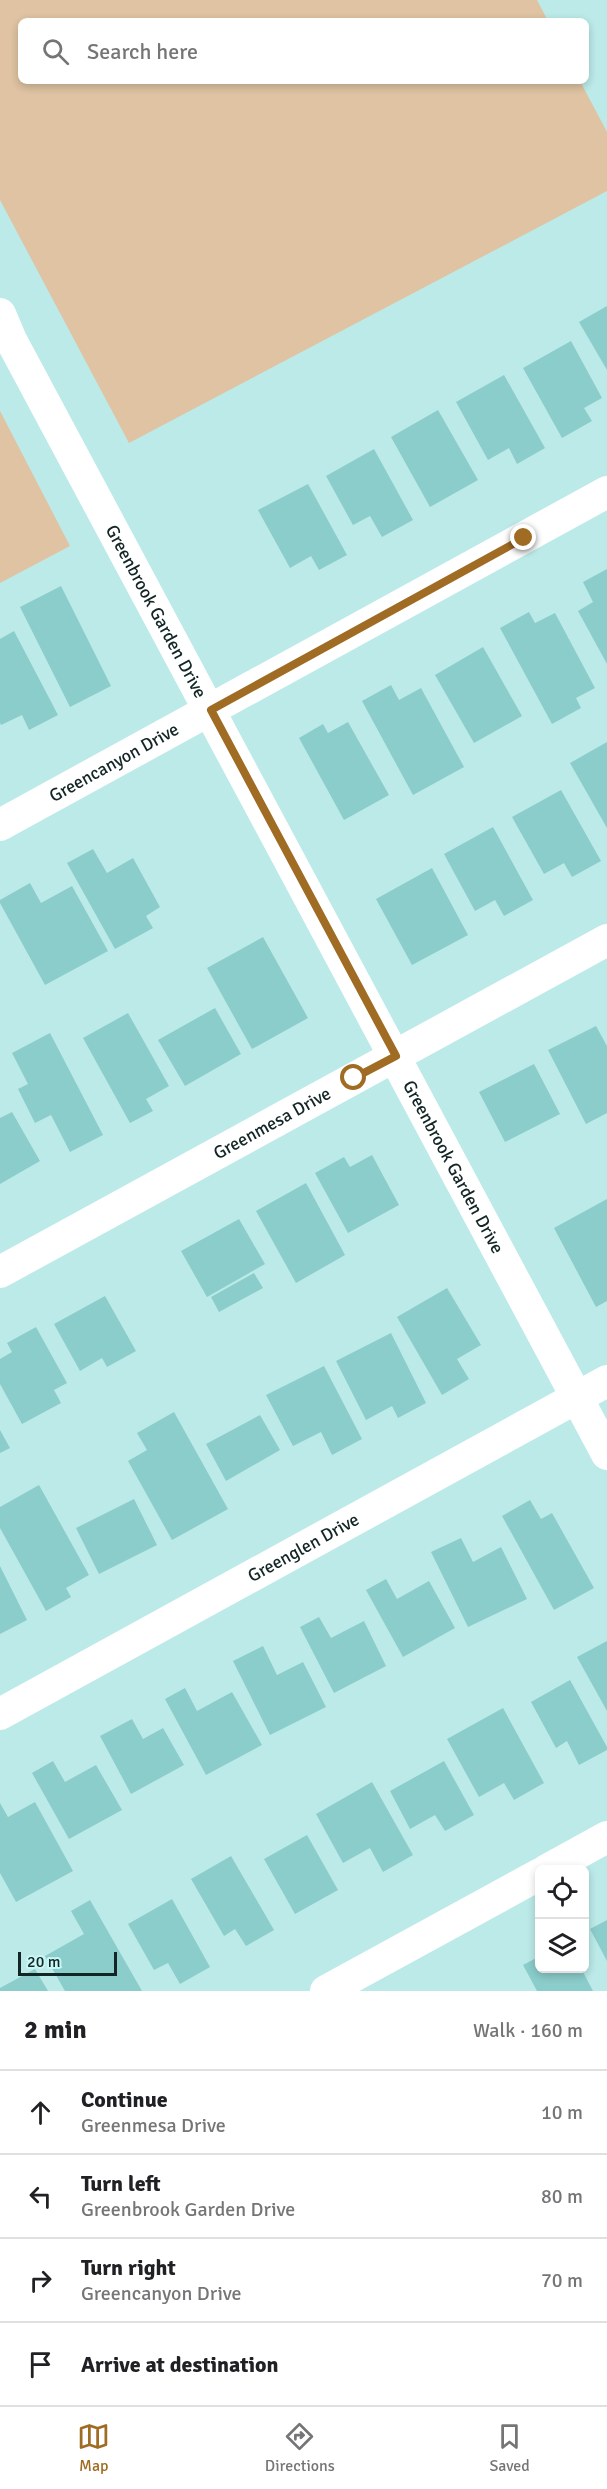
<!DOCTYPE html>
<meta charset="utf-8">
<style>
body{margin:0;font-family:Signika,sans-serif;background:#f6f6f6;color:#202124}
.controls{position:absolute;right:18px;bottom:18px;display:grid;overflow:hidden;border-radius:9px;box-shadow:0 3px 9px #0003}
.controls button{width:54px;height:54px;display:grid;place-items:center;padding:0;border:0;border-bottom:2px solid #e0e0e0;background:#fff;color:#202124;font:30px sans-serif}
.scale{position:absolute;left:18px;bottom:15px;width:99px;box-sizing:border-box;padding-left:6px;border:3px solid #132525;border-top:0;font-size:16px;line-height:21px;white-space:nowrap;color:#132525;-webkit-text-stroke:4px #c8f7f5;paint-order:stroke}
.stop{position:absolute;width:18px;height:18px;margin:-14px;border:4px solid #a06b23;border-radius:50%;background:#fff}
.stop.end{background:#a06b23;border-color:#fff;box-shadow:0 2px 6px #0008}
.list{margin:0;padding:0;list-style:none}
h2{display:flex;justify-content:space-between;align-items:center;height:78px;margin:0;padding:0 24px;font-size:26px}
h2 small{font-size:20px;font-weight:400;color:#757577}
.list li{display:grid;grid-template-columns:39px 1fr auto;gap:18px;align-items:center;box-sizing:border-box;height:84px;padding:0 24px;border-top:2px solid #e0e0e0}
.list b{display:block;font-size:22px;white-space:nowrap}
.list p{margin:0;font-size:20px;white-space:nowrap;color:#757577}
.list em{font-size:20px;font-style:normal;color:#757577}
.icon{flex:none;width:33px;height:33px;fill:none;stroke:currentColor;stroke-width:2;stroke-linecap:round;stroke-linejoin:round}
.map{position:relative;flex:none;width:607px;height:1991px;overflow:hidden}
.search{position:absolute;background:#fff;box-shadow:0 3px 9px #0003;left:18px;right:18px;top:18px;height:66px;display:flex;align-items:center;gap:15px;box-sizing:border-box;padding:0 21px;border-radius:9px;color:#757577;font-size:22px}
.sheet{height:414px;background:#fff}
nav{display:flex;justify-content:space-around;align-items:center;box-sizing:border-box;height:84px;border-top:2px solid #e0e0e0;background:#fff;font-size:16px;color:#757577}
nav a{display:grid;justify-items:center;gap:3px}
nav .on{color:#a06b23}
.map>svg:first-child{display:block}
</style>
<div class="map">
<svg width="607" height="1991" viewBox="0 0 607 1991">
<rect width="100%" height="100%" fill="#bbeae8"/>
<!-- green -->
<path fill="#dfc3a2" d="M0 0H537L548 21H21V81H580L607 132V191L129 443 0 200Z
M0 411 70 546 0 583Z"/>
<!-- building -->
<path fill="#8bcdcb" d="M607 306V370L579 322Z
M571 341 602 398 584 408 592 421 562 438 523 368Z
M504 375 545 448 517 464 509 448 488 460 456 402Z
M438 410 478 480 430 507 391 437Z
M374 449 413 520 382 537 370 516 353 525 326 476Z
M308 484 347 555 319 570 311 556 290 568 258 510Z
M607 569V664L578 611 593 602 583 582Z
M61 586 111 686 70 707 20 607Z
M529 612 535 623 555 613 595 688 576 698 581 708 552 724 500 628Z
M14 631 58 715 29 730 22 715 1 725 0 723V639Z
M483 647 522 716 474 743 435 675Z
M391 685 399 700 421 688 464 767 413 795 362 701Z
M348 722 389 795 344 820 299 738 323 724 328 733Z
M607 742V828L570 763Z
M561 790 601 861 572 877 564 863 544 874 512 817Z
M493 827 533 900 504 916 495 900 475 911 444 854Z
M93 849 107 873 133 858 160 907 146 916 153 928 115 949 67 863Z
M432 868 468 935 412 965 376 899Z
M30 883 41 903 72 886 108 951 45 985 0 903V900Z
M263 937 308 1018 252 1049 207 968Z
M215 1008 241 1054 185 1086 158 1040Z
M128 1013 169 1086 146 1099 153 1111 130 1123 83 1038Z
M596 1026 607 1046V1113L586 1124 548 1050Z
M50 1033 103 1135 70 1152 51 1115 35 1123 18 1089 28 1084 12 1053Z
M534 1064 560 1114 505 1142 479 1092Z
M12 1112 40 1161 0 1184V1118Z
M372 1155 399 1205 348 1233 315 1173 344 1157 350 1167Z
M306 1183 345 1255 296 1283 256 1211Z
M607 1199V1301L596 1307 554 1228Z
M239 1219 265 1264 207 1297 181 1251Z
M254 1273 263 1288 219 1312 211 1297Z
M447 1288 481 1345 457 1359 469 1379 442 1395 397 1317Z
M105 1296 136 1351 107 1367 102 1358 80 1371 54 1324Z
M36 1327 67 1383 54 1390 61 1403 22 1424 0 1384V1359L12 1352 7 1343Z
M391 1333 426 1403 398 1418 392 1406 366 1420 336 1361Z
M324 1366 362 1439 332 1455 321 1432 293 1446 266 1395Z
M174 1412 228 1509 172 1540 128 1461 147 1450 137 1433Z
M260 1415 280 1450 226 1481 206 1444Z
M0 1430 10 1448 0 1453Z
M39 1485 89 1575 66 1588 71 1597 46 1611 0 1528V1507Z
M134 1499 157 1545 99 1574 76 1528Z
M530 1500 541 1519 552 1513 594 1588 554 1610 502 1516Z
M461 1538 473 1562 501 1547 527 1599 468 1627 431 1552Z
M0 1566 27 1620 0 1634Z
M386 1579 397 1599 429 1581 455 1628 403 1657 366 1590Z
M319 1617 331 1638 364 1621 386 1666 334 1693 300 1627Z
M607 1641V1711L577 1657Z
M263 1646 277 1675 303 1662 326 1707 270 1735 233 1661Z
M570 1680 607 1747V1750L579 1765 567 1741 556 1748 531 1702Z
M185 1688 197 1711 232 1692 262 1745 206 1775 165 1699Z
M503 1708 544 1783 514 1800 504 1783 479 1797 447 1739Z
M132 1719 143 1739 163 1728 184 1765 131 1794 100 1736Z
M53 1761 65 1782 96 1765 122 1810 69 1839 32 1773Z
M444 1761 474 1815 445 1831 435 1815 410 1829 390 1791Z
M372 1782 413 1855 383 1872 370 1848 343 1863 316 1814Z
M35 1802 73 1871 16 1902 0 1873V1803L8 1817Z
M307 1835 338 1890 295 1914 264 1859Z
M231 1856 274 1930 246 1946 235 1929 224 1936 191 1879Z
M172 1899 210 1967 180 1984 168 1963 154 1970 128 1924Z
M90 1900 142 1991H65L45 1956 84 1934 71 1911Z
M607 1920V1961L590 1929Z
M540 1956V1968H581L593 1991H537L523 1965Z
M35 1969 48 1991H0V1988Z"/>
<g fill="none" stroke-linecap="round" stroke-linejoin="round">
<!-- street -->
<g stroke="#fff" stroke-width="32">
<path id="s1" d="M0 314 11 340 607 1454"/>
<path id="s2" d="M0 825 607 492"/>
<path id="s3" d="M0 1272 607 940"/>
<path id="s4" d="M0 1714 607 1381"/>
<path d="M547 1870 607 1837"/>
<path d="M326 1991 540 1874"/>
</g>
</g>
<g fill="none" stroke-linecap="round" stroke-linejoin="round">
<!-- route -->
<path stroke="#a06b23" stroke-width="8" d="M354 1078 396 1056 211 710 524 538"/>
</g>
<g text-anchor="middle" dominant-baseline="central" stroke-width="4.5" stroke-linejoin="round" paint-order="stroke">
<!-- street labels -->
<g font-size="18" fill="#132525" stroke="#c8f7f5">
<text stroke="none"><textPath href="#s1" startOffset="336">Greenbrook Garden Drive</textPath></text>
<text stroke="none"><textPath href="#s2" startOffset="130">Greencanyon Drive</textPath></text>
<text stroke="none"><textPath href="#s3" startOffset="310">Greenmesa Drive</textPath></text>
<text stroke="none"><textPath href="#s1" startOffset="966">Greenbrook Garden Drive</textPath></text>
<text stroke="none"><textPath href="#s4" startOffset="346">Greenglen Drive</textPath></text>
</g>
</g>
</svg>
<div class="controls">
<button><svg class="icon" aria-label="locate" viewBox="0 0 24 24"><circle cx="12" cy="12" r="6"/><path d="M12 2v4M12 18v4M2 12h4M18 12h4"/></svg></button>
<button><svg class="icon" aria-label="layers" viewBox="0 0 24 24"><path d="M12 4l9 5-9 5-9-5zM3 14l9 5 9-5"/></svg></button>
</div>
<div class="scale">20 m</div>
<div class="stop" style="left:354px;top:1078px"></div>
<div class="stop end" style="left:524px;top:538px"></div>
<div class="search"><svg class="icon" aria-label="search" viewBox="0 0 24 24"><circle cx="10" cy="10" r="6"/><path d="M15 15l6 6"/></svg>Search here</div>
</div>
<section class="sheet">
<h2>2 min<small>Walk · 160 m</small></h2>
<ul class="list">
<li><svg class="icon" aria-label="ahead" viewBox="0 0 24 24"><path d="M12 20V5M6 11l6-6 6 6"/></svg><div><b>Continue</b><p>Greenmesa Drive</p></div><em>10 m</em></li>
<li><svg class="icon" aria-label="left" viewBox="0 0 24 24"><path d="M17 20v-9H6M10 6l-5 5 5 5"/></svg><div><b>Turn left</b><p>Greenbrook Garden Drive</p></div><em>80 m</em></li>
<li><svg class="icon" aria-label="right" viewBox="0 0 24 24"><path d="M7 20v-9h11M14 6l5 5-5 5"/></svg><div><b>Turn right</b><p>Greencanyon Drive</p></div><em>70 m</em></li>
<li><svg class="icon" aria-label="arrive" viewBox="0 0 24 24"><path d="M6 21V4h12l-3 4 3 4H6"/></svg><div><b>Arrive at destination</b></div></li>
</ul>
</section>
<nav>
<a class="on"><svg class="icon" aria-label="map" viewBox="0 0 24 24"><path d="M3 6l6-2 6 2 6-2v14l-6 2-6-2-6 2zM9 4v14M15 6v14"/></svg>Map</a>
<a><svg class="icon" aria-label="directions" viewBox="0 0 24 24"><path d="M12 3l9 9-9 9-9-9zM9 14v-3h6M13 9l2 2-2 2"/></svg>Directions</a>
<a><svg class="icon" aria-label="saved" viewBox="0 0 24 24"><path d="M7 4h10v16l-5-4-5 4z"/></svg>Saved</a>
</nav>
